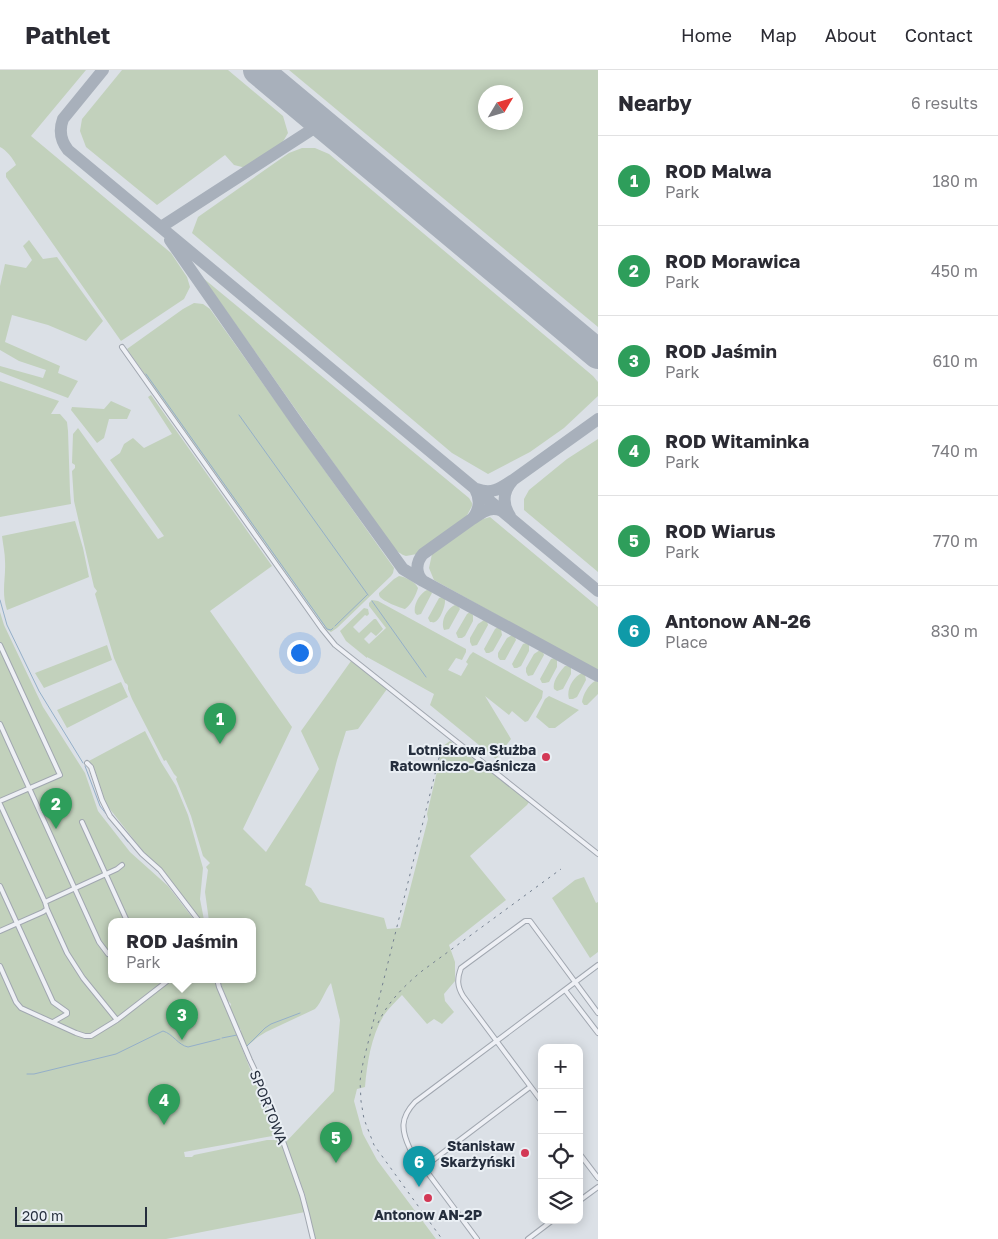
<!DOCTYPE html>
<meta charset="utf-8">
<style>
body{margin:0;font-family:"Golos Text",sans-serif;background:#f7f7f7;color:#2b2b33}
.controls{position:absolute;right:15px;bottom:15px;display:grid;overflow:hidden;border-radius:10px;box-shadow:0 2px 12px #0003}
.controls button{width:45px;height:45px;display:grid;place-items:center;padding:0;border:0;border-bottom:1px solid #e1e1e2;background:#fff;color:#2b2b33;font:25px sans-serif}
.compass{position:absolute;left:478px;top:15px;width:45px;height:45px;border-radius:50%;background:#fff;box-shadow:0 2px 12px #0003;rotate:52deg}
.scale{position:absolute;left:15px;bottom:12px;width:132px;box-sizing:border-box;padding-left:5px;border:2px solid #252e3d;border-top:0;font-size:14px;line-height:18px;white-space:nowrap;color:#252e3d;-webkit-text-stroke:4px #eaeff4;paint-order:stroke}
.you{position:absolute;left:299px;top:582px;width:18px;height:18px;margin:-12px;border:4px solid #fff;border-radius:50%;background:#1a73e8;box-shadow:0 0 0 8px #1a73e833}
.badge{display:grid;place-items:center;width:32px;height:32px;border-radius:50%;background:#db2777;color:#fff;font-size:16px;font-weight:700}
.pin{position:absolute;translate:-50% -41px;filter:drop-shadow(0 1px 2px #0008)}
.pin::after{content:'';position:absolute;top:26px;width:18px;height:15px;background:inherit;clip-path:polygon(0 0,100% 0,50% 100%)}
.popup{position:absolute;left:108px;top:848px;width:148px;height:65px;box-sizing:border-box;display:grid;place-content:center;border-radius:10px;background:#fff;filter:drop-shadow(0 1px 4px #0005);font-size:16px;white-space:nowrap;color:#7c7c81}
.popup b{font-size:19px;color:#2b2b33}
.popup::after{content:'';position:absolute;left:50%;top:100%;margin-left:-10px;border:10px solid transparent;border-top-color:#fff}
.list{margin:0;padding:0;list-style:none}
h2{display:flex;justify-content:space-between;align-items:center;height:65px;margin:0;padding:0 20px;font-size:21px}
h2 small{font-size:16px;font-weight:400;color:#7c7c81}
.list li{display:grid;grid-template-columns:32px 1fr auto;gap:15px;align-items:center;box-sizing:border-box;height:90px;padding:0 20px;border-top:1px solid #e1e1e2}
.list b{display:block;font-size:19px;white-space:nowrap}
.list p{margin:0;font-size:16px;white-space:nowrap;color:#7c7c81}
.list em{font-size:16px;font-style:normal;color:#7c7c81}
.icon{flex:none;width:28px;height:28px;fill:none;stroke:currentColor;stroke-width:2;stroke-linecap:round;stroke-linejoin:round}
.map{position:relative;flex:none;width:598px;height:1169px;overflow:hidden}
header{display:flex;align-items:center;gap:30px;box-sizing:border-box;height:70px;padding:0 25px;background:#fff;border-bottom:1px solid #e1e1e2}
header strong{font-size:24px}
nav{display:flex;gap:28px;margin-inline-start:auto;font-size:18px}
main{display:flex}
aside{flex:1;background:#fff}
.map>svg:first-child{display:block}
</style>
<header>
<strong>Pathlet</strong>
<nav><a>Home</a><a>Map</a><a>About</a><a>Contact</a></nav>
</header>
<main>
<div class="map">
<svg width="598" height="1169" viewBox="0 0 598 1169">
<rect width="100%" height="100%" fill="#dbe0e6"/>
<!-- green -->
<path fill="#c2d1bc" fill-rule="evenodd" d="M0 0H86L31 66 171 183 187 207 190 217 184 229 121 271 6 107V103L16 95C13 88 6 80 0 77Z
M122 0H228L283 46 288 63 281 75 246 98 234 95 225 85 157 135 86 77 80 61 82 49Z
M289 0H598V257ZM486 22H516V52H486Z
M302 78H315L329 84 593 306 598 312V326L564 358 530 382 488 404 452 383 192 163 198 147 289 83Z
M29 170 43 189 57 187 103 251 86 271 48 255 12 245 5 272 60 296 58 303 78 311 68 328 0 302V296L43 308 46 300 19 291 0 280V216L5 194 26 198 32 190 23 176Z
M203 208 469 428 472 433V436L464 451 417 484 406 486 403 485 395 480Z
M194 233 203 234 210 239 394 498 393 503 391 506 337 558 331 562 327 560 127 279 183 239Z
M0 311 59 331 51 344H60L67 352 68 361 70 422 71 434 0 447Z
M151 325 272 496 210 541 292 657 243 759 266 782 319 699 301 661 351 591 387 619 358 659 346 661 337 690 305 815 311 818 320 832 384 848 387 859 400 858 428 749 427 744 443 676 450 671 529 732 527 735 470 786 506 830 449 875 455 892V911L444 924 445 931 454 942 442 954 434 949 427 954 402 925C396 931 389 938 384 945 371 966 367 994 365 1017L357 1019 354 1031 363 1064 377 1090 436 1169H315L305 1125 285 1073 334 1021 340 950 331 913C325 920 322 932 315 939L266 962 258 967 246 977 241 963V960L238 956 230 937 231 934 227 930 219 909H252V851H209L205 822 208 800 206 797 210 793 203 786 191 746 176 709 177 707 174 704 166 690 164 691 132 629 128 619V616L127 614 125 613 114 588 95 524 97 521 94 517 74 431 72 401 75 398V395L72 393 73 364 78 358 158 469 164 466 110 390 120 383 124 374 133 368 144 378 172 364 148 327Z
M111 331 131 340 127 349H109L104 368 97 373 71 340 72 337 104 339Z
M598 369V502L524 440V429L529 420 567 389Z
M490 447 598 537V601L434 510 429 498 432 484 473 455 480 450Z
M75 451 83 478 89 507 7 540C1 522 6 509 5 491 5 483 3 475 2 466Z
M399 506C405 507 415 511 418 518 416 525 411 535 405 539 400 538 383 531 380 527 379 526 379 524 379 523L394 509Z
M427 520 431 521 432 523 421 544 417 545 415 543C413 535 420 523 427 520Z
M442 527 445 529C446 535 440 550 435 552 433 553 432 552 430 552L428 548 439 528Z
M372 530 378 531 466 579V582L462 590 456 588 448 600 461 606 468 594 466 592 470 585 473 582 543 621 542 628 528 651 525 652 512 641 509 645 485 626 511 669 496 689 430 635 434 624 367 587V588L346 571 340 561 364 538 368 539 369 544 367 546 365 545 353 557 359 563 374 549H376L383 559 376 566 371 562 364 569 369 574 386 558 369 536V533Z
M455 535 458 536 460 539 449 559 444 560C440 552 447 538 455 535Z
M0 542 4 555 43 637 85 703 98 741 130 782 168 816 195 851H112V909H214L251 1001 265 1030 263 1033 266 1035 269 1045 270 1046 278 1065 184 1082 185 1087H192L194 1085 267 1070H279L286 1083 305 1142 166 1169H0Z
M470 542 473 545V551L465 566 462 568H458L456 563 467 544Z
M484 550 487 551 488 555 477 575 472 576 470 572V568L478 554Z
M498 557 501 559 502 565 493 581 489 583H486L484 579 495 559Z
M512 565 515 567 516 570 505 590H500L498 587V583L507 568Z
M526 573 529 574V581L521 596 517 598H514L512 594 523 574Z
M107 575 112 590 44 618 35 603Z
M540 580 543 582 544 585 533 605 528 606 526 602V598L534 584Z
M554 588 557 590V597L549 612 545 613H542L540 609 551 589Z
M565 596H568L571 597V604L563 619 557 621 554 619C552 612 560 601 565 596Z
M582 603 585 605 586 610 577 627 573 629H569C566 620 573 607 582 603Z
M595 611 598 612V624L587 635H584L582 632C583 625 588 615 595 611Z
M121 612 128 627 67 658 57 640Z
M549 626 579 640 555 658H549L536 647 545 629Z
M145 661 161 692 176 716 188 745 203 798 200 829 204 850 200 851 161 799 146 785 109 738C107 735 105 733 104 731 98 718 99 701 87 692Z
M584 807 596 833 598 832V882L590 888 552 828 575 810Z"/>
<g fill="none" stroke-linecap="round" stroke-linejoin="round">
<!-- stream -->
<path stroke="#94afc9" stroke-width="1" d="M146 304 327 559 331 560 333 558
M239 345 368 525
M0 530 7 555 39 621 83 693
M372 531 426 607
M335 556 367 525
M85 696 100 736 128 772
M222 968 237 965
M247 976 265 958 271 954 300 943
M27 1004H34L116 984 163 961C173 964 178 975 188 977L220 969"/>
<!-- taxiway -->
<path stroke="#a8b0bb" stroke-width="12" d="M103 0 63 49C59 60 60 70 68 80L598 521
M161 157 322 53
M170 170 299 355 403 499 423 511 598 606
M513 410 598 349
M475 419C481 430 480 440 472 449 482 443 490 435 502 441
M477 419C492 425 501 418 513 410 503 421 502 434 510 446
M423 511C415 503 416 492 423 484L472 449"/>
<!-- runway -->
<path stroke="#a8b0bb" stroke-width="30" d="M258 0 598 284"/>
<defs>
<path id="minor" d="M122 277 322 559 335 575 598 784
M0 575 60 705 0 731
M0 654 99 872 108 884
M87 693 91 697 102 730 110 746 142 784 160 800 199 851
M0 734 45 832
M82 752 127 851
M0 816 53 932 67 942V944L53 952
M47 839 67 883 83 908 117 950
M0 861 43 842 47 839 45 832 117 799 122 795
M0 896 16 932 21 938 76 963 85 966H91L117 950 170 909
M217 909 219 917 250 990 267 1026 302 1125 307 1144 313 1169
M565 920 598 963
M542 1032 463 926C457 916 457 909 461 898L525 851H530L598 943
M579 1083 598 1108
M424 1097 530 1017
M579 1131 598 1117
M477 1169 410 1079C401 1060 400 1048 415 1032L598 895
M528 1169 553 1150"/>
</defs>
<!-- minor casing -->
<use href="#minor" stroke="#a1a7b0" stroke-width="6"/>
<!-- minor -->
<use href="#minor" stroke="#eef0f5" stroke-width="4"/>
<!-- rail -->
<path stroke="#748090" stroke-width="1" stroke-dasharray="2.5 5" stroke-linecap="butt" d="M441 680 363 993 360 1011 361 1031 364 1049 374 1075 442 1169
M378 953C388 932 404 916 422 901L561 799"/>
</g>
<!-- markers -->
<g fill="#d33855" stroke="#eaeff4" stroke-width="2">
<circle cx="546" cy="687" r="5"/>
<circle cx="525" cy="1083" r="5"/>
<circle cx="428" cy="1128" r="5"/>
</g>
<g text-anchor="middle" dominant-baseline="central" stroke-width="4" stroke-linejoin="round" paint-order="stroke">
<!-- poi labels -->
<g font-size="14" font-weight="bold" fill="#252e3d" stroke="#eaeff4" text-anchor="end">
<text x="536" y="679">Lotniskowa Służba<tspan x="536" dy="16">Ratowniczo-Gaśnicza</tspan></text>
<text x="515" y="1075">Stanisław<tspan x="515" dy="16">Skarżyński</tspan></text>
<text x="428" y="1144" text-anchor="middle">Antonow AN-2P</text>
</g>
<!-- street labels -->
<g font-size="14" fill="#252e3d" stroke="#eaeff4">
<text transform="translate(269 1037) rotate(68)">SPORTOWA</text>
</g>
</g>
</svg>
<div class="controls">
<button>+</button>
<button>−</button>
<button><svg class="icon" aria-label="locate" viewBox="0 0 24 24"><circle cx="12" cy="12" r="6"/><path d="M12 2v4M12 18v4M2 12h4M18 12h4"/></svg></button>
<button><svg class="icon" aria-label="layers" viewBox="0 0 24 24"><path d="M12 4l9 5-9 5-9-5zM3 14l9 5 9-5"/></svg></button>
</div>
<svg class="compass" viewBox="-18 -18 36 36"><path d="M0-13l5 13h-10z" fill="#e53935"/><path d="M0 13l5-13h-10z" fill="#7c7c81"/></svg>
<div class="scale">200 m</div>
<div class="you"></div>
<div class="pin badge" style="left:220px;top:674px;background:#2e9e5b">1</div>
<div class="pin badge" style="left:56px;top:759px;background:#2e9e5b">2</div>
<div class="pin badge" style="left:182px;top:970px;background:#2e9e5b">3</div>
<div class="popup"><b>ROD Jaśmin</b>Park</div>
<div class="pin badge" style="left:164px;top:1055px;background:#2e9e5b">4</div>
<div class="pin badge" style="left:336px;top:1093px;background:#2e9e5b">5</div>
<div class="pin badge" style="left:419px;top:1117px;background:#0f9aa8">6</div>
</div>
<aside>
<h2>Nearby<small>6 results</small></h2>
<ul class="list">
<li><span class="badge" style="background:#2e9e5b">1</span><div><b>ROD Malwa</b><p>Park</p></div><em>180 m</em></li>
<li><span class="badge" style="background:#2e9e5b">2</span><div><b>ROD Morawica</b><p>Park</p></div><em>450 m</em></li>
<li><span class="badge" style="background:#2e9e5b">3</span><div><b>ROD Jaśmin</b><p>Park</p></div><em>610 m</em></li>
<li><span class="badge" style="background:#2e9e5b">4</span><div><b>ROD Witaminka</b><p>Park</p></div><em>740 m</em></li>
<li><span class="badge" style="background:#2e9e5b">5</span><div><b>ROD Wiarus</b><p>Park</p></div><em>770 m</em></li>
<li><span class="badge" style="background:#0f9aa8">6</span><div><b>Antonow AN-26</b><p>Place</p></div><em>830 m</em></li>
</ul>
</aside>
</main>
